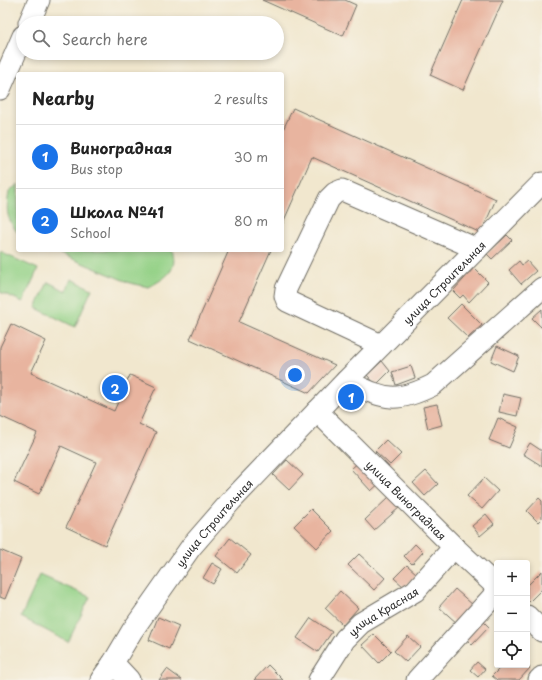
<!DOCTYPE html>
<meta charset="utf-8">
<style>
body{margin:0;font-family:"Playpen Sans",sans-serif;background:#f2f2f2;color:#222}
.controls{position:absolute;right:12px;bottom:12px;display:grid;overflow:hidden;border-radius:4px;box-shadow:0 2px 6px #0003}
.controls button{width:36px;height:36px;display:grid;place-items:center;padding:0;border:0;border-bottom:1px solid #e0e0e0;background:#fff;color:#222;font:20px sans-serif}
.you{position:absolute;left:295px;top:375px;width:14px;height:14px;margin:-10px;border:3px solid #fff;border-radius:50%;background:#1a73e8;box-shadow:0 0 0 6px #1a73e833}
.badge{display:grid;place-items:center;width:26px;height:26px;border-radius:50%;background:#1a73e8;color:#fff;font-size:13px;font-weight:700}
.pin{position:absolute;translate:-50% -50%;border:2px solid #fff;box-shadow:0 1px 4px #0006}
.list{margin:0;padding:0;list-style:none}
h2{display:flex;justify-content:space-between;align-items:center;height:52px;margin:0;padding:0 16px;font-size:17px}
h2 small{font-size:13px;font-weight:400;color:#767676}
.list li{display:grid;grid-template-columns:26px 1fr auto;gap:12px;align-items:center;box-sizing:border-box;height:64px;padding:0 16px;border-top:1px solid #e0e0e0}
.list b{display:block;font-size:15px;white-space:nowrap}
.list p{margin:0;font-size:13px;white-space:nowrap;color:#767676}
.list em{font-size:13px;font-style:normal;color:#767676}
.icon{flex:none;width:22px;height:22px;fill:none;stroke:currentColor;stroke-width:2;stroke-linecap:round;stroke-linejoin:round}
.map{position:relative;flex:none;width:542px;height:680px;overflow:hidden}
.search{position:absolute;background:#fff;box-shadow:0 2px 6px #0003;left:16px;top:16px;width:268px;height:44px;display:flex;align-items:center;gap:10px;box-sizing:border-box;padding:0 14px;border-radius:22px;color:#767676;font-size:15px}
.panel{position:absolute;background:#fff;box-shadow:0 2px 6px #0003;left:16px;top:72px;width:268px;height:180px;border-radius:4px}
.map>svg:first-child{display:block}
</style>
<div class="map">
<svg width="542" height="680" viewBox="0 0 542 680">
<rect width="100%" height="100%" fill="#f7f3e8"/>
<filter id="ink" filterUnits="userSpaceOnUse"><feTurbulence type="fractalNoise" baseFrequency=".025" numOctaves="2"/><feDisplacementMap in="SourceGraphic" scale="8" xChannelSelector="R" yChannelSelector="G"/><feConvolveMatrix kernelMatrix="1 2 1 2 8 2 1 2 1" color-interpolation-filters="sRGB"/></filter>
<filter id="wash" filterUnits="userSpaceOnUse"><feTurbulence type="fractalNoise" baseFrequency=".012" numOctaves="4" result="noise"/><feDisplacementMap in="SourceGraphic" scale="16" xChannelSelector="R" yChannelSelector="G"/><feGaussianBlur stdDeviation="0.9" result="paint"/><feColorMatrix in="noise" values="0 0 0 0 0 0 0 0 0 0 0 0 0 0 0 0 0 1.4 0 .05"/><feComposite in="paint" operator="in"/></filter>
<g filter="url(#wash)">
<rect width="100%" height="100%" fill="#f1e7ce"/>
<!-- green -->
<path fill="#95d288" stroke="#607e5a" d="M18 184V233C6 218 6 211 9 192Z
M51 250H172C179 271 165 278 149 287L130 283Z
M0 252 38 269 23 302 0 292Z
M71 279 92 289 75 327 36 308 48 282 66 291Z
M40 575 90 597 68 642 21 617Z"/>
<g id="blocks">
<!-- building -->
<path fill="#e8b49f" d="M262 0H345L356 5 343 36Z
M463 0H503L463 90 430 75Z
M293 108 496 199 481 233 312 157 282 225V132Z
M507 235 512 240 492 259 487 254Z
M229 250H271L239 322 335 365 309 393 190 339Z
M519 261 522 265 527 261 536 271 521 284 509 270Z
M474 268 488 282 469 302 463 295 460 298 453 291Z
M461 304 482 325 468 338 447 318Z
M542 309V328L532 318Z
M11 324 46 341 31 373 114 411 130 375 156 387 139 424 156 432 105 545 66 527 96 462 61 446 39 494 14 482 37 433 0 416V347Z
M497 346 519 356 513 371 491 361Z
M382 361 390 371 376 385 367 375Z
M411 366 415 378 396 385 392 372Z
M503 394 521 398 517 416 499 412Z
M437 404 442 425 428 429 423 407Z
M498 418 518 427 509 448 489 440Z
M386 440 401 454 390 465 375 451Z
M530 443 542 451V466L523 454Z
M362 459 382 481 371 491 351 469Z
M287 460 303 475 289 490 273 475Z
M426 471 438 484 425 496 413 483Z
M484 478 498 491 482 509 467 496Z
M390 496 400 507 374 530 365 520Z
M539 498 542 501V518L538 522 527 511Z
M311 509 333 531 317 548 294 526Z
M486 514 494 524 480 536 472 526Z
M230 538 251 555 237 573 216 556Z
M415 544 423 552 412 564 404 556Z
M0 550 21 559 5 599 0 597Z
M359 554 385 578 374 590 348 565Z
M212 563 222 569 213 584 203 578Z
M407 565 417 574 404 587 394 578Z
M542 571V589L529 602 527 601V586Z
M455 589 474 606 458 624 439 607Z
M340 591 358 608 343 625 325 608Z
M158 617 179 626 169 649 149 640Z
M311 618 332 632 318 652 297 638Z
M481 619 489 627 472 645 464 637Z
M374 634 391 651 379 663 362 645Z
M408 636 420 647 406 662 394 651Z
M477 662 485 669 478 677 470 670Z
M268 665 283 680H254Z
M503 665H528L530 668 519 680H497L492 676Z
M167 669 182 680H159Z"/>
</g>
</g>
<g filter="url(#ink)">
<use href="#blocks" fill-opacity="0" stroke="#706d64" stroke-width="1"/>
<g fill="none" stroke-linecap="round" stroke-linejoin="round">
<defs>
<g id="minor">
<path d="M29 23 39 0"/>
<path d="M0 89 23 36"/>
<path d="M381 345 287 301 285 296 286 289 329 199 335 193 342 190 477 249"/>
<path d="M346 381C384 398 393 405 433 385L542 288"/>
<path id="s1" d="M317 411 454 547 497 587"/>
<path d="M527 616 542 631"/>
<path d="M113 663 129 680"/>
<path id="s2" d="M101 680 113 663 132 631 191 547 231 501 346 381 542 183"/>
<path id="s3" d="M319 680 345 639 361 623 415 591 454 547"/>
<path d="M417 680 497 592"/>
<path d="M539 680 542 677"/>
</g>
</defs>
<!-- minor casing -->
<use href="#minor" stroke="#706d64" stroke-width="23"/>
<!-- minor -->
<use href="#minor" stroke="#fff" stroke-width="21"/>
</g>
</g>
<g text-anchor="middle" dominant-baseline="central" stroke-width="3" stroke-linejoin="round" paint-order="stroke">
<!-- street labels -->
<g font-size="11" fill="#2b2b2b" stroke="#f7f3e8">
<text stroke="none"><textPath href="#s2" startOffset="527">улица Строительная</textPath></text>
<text stroke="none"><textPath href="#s1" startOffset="126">улица Виноградная</textPath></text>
<text stroke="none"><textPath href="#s2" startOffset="194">улица Строительная</textPath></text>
<text stroke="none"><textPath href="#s3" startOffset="96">улица Красная</textPath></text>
</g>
</g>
</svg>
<div class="controls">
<button>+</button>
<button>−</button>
<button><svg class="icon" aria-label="locate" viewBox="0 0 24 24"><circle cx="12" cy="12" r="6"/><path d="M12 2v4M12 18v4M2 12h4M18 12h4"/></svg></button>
</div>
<div class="you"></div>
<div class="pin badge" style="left:351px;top:397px">1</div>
<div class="pin badge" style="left:115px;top:388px">2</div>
<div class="search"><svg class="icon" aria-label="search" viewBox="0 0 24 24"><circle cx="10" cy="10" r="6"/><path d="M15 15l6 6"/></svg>Search here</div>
<section class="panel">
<h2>Nearby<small>2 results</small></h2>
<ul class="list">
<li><span class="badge">1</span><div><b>Виноградная</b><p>Bus stop</p></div><em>30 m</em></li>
<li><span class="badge">2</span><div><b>Школа №41</b><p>School</p></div><em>80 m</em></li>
</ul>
</section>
</div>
